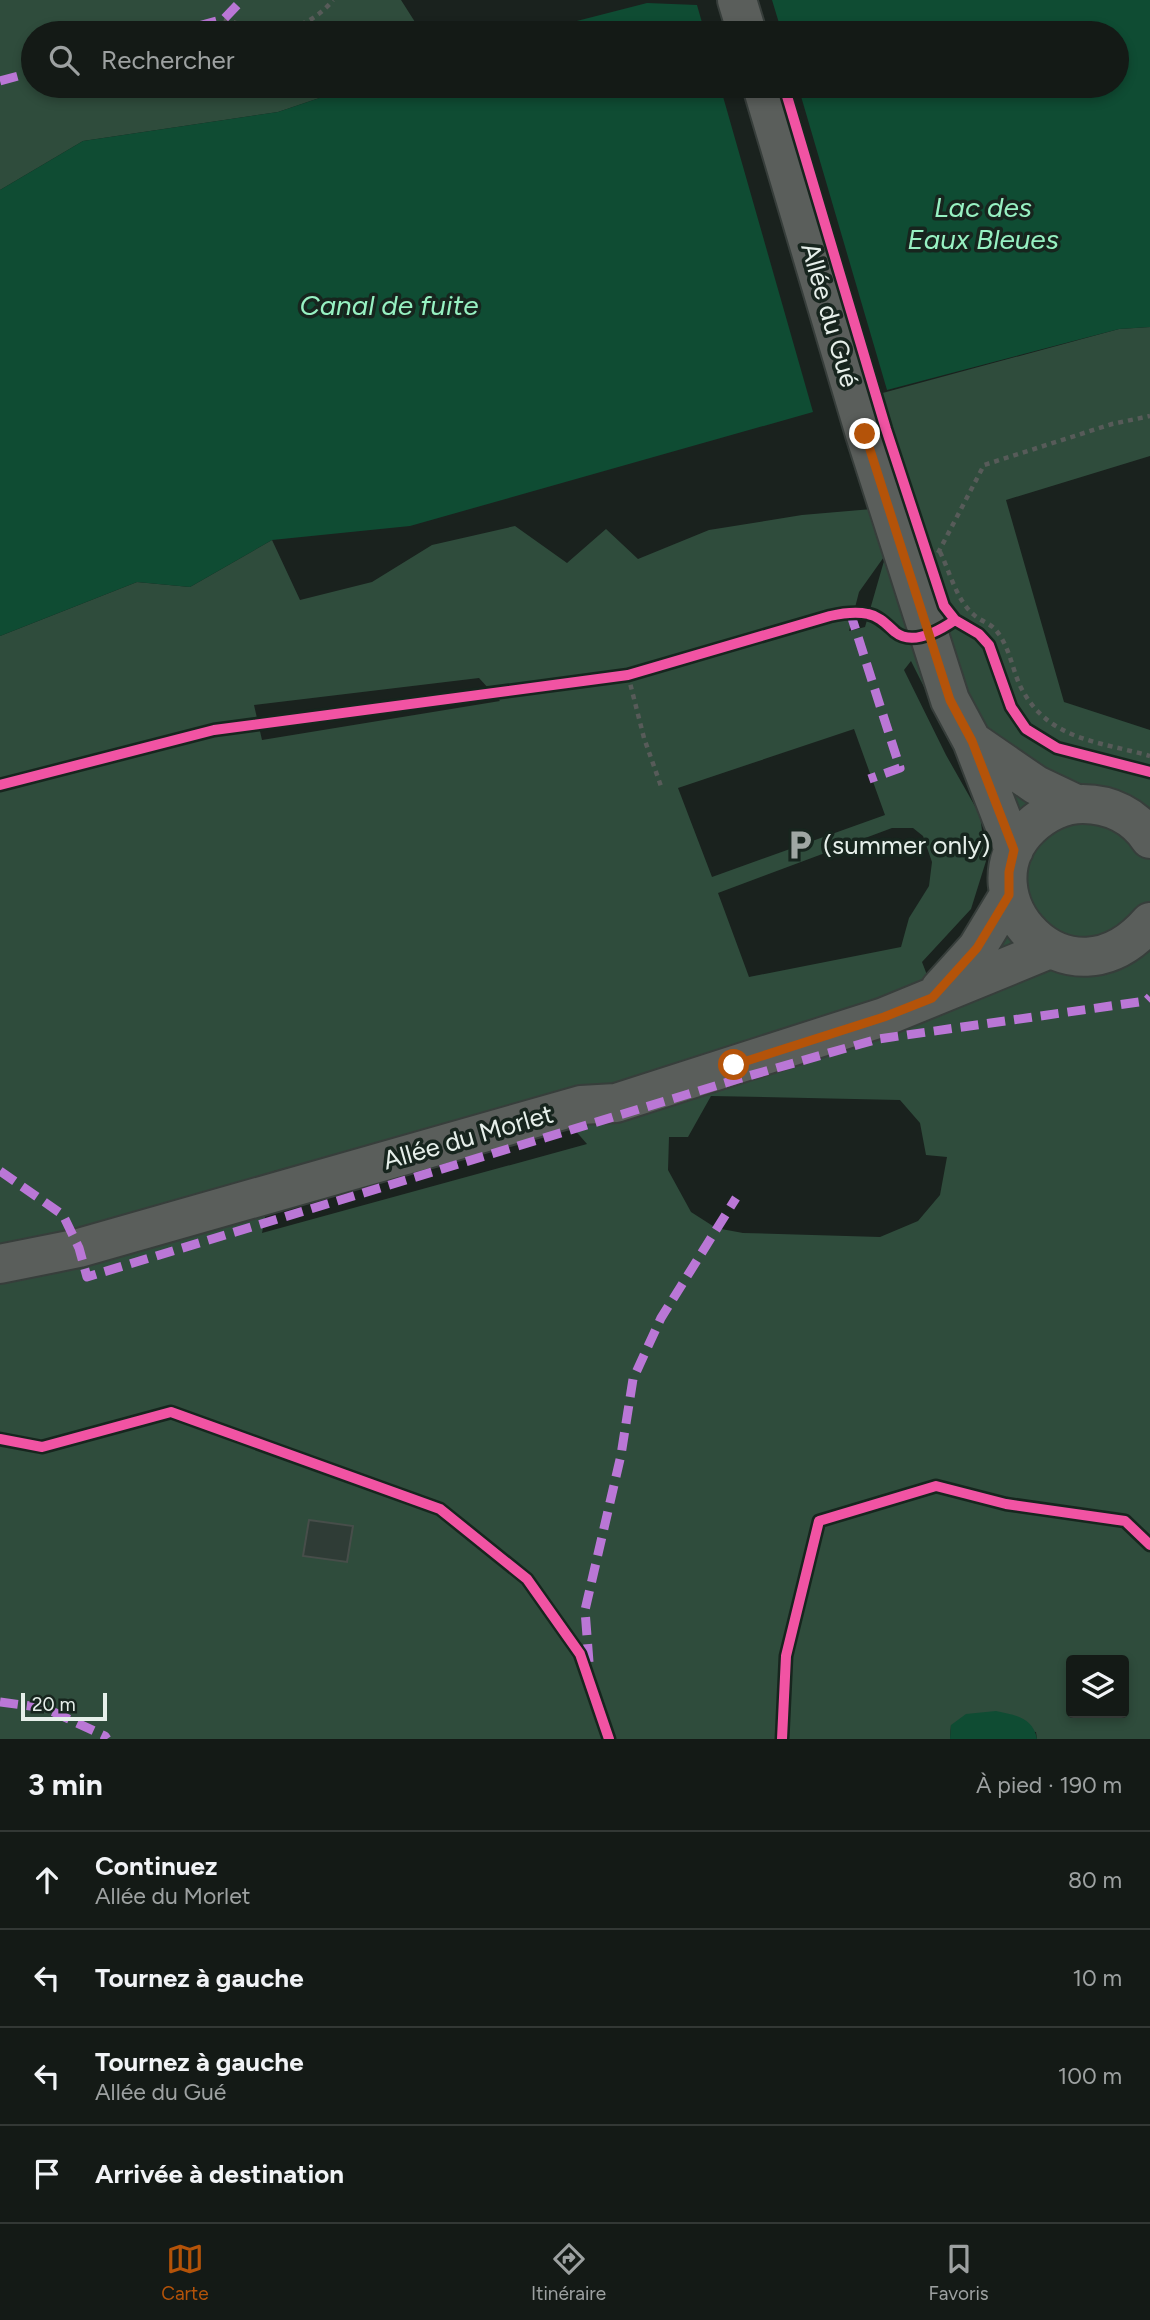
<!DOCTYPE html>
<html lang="fr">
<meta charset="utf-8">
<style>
body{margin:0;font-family:Figtree,sans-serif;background:#1d231f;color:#f1f3f6}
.controls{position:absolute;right:21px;bottom:21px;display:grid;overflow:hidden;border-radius:7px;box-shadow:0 4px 10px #0003}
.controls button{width:63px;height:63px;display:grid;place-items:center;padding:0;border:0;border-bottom:2px solid #333835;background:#141a16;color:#f1f3f6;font:35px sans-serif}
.scale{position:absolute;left:21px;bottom:18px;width:86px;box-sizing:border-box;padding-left:7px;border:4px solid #e6efea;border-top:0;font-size:19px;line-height:24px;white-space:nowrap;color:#e6efea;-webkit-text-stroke:5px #17251e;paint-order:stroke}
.stop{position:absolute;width:21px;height:21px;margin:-16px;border:5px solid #b45309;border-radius:50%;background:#fff}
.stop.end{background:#b45309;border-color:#fff;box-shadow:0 2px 7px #0008}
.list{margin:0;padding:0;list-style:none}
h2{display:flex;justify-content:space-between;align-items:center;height:91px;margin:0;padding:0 28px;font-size:30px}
h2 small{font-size:23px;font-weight:400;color:#9da1a1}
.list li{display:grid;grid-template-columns:46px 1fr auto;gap:21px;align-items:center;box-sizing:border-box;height:98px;padding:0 28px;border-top:2px solid #333835}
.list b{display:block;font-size:26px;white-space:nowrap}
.list p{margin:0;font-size:23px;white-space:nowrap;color:#9da1a1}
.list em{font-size:23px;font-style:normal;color:#9da1a1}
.icon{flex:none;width:38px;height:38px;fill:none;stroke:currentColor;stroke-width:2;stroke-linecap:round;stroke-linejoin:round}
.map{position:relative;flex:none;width:1150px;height:1739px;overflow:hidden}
.search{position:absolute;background:#141a16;box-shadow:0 4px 10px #0003;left:21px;right:21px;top:21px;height:77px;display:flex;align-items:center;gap:18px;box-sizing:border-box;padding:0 24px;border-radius:38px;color:#9da1a1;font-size:26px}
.sheet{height:483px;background:#141a16}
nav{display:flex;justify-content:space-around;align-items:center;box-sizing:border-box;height:98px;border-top:2px solid #333835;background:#141a16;font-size:19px;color:#9da1a1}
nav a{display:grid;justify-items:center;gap:4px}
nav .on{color:#b45309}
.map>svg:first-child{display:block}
</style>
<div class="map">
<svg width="1150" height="1739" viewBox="0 0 1150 1739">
<rect width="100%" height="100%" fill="#1a221e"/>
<!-- green -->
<path fill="#2f4c3c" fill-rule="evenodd" d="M0 0H401L422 33H33V86H355L278 112 83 141 0 190Z
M1150 327V456L1006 500 1064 702 1150 730V1739H1037L1036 1732 951 1725 950 1739H0V636L137 582 190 587 272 540 300 600 372 582 432 545 515 526 567 563 606 529 638 559 709 530 802 515 872 509 842 404 1119 329ZM886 554 865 627 849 631 859 592ZM911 661 956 751 997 859 983 914 927 975 922 962 971 909 986 861 980 815 946 755 904 670ZM479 678 500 701 262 740 254 705ZM854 729 885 815 712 877 678 788ZM892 828H913L923 836 932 862 929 886 909 918 901 947 749 977 718 893ZM711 1096 900 1100 920 1123 926 1155 947 1157 940 1195 918 1221 880 1237 743 1233 716 1228 691 1212 668 1170 669 1137H688ZM547 1098 587 1144 262 1233 274 1171ZM1071 1660H1124V1713H1071Z"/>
<!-- water -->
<path fill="#0f4c33" d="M772 0H1150V327L1119 329 887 390 798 86H1117V33H782Z
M647 3 697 5 705 33H530Z
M355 86H720L813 412 410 526 272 540 190 587 137 582 0 636V190L83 141 278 112Z
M996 1711C1014 1715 1033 1717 1037 1739H950L951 1725 966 1714Z"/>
<!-- building -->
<path fill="#2f3c36" stroke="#474e4a" stroke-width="2" d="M309 1520 353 1526 347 1562 303 1556Z"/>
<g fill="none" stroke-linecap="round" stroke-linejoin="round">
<defs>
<path id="minor" d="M737 0 747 33
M762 86 865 434 950 700 972 741 1014 850
M972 741 1036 785 1076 804
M1150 839C1135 816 1110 804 1083 804 1063 804 1044 814 1030 827 960 895 1068 1017 1150 922
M940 989 977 948 1009 895
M0 1264 79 1248 581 1105 616 1103 884 1017 1050 949"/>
</defs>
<!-- minor casing -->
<use href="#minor" stroke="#373e3b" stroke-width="42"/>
<!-- path -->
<path stroke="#575b59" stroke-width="4.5" stroke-dasharray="5 5" stroke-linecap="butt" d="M224 19C238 23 257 33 271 32 294 31 319 18 333 0
M940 552C950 572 956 599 973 614 979 620 989 623 995 629 1012 649 1012 674 1024 693 1052 741 1102 742 1150 756
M938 553 984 465 1112 424 1150 416
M628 675 644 738 662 789"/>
<!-- minor -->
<use href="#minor" stroke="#5a5e5b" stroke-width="38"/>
<!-- quiet -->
<path stroke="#ba77d6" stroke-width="9" stroke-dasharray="18 9" stroke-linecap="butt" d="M173 33 224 19 242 0
M0 81 33 72
M850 612 900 768 869 779
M0 1171 63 1215 79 1248 87 1277 738 1079 878 1039 1146 1001 1150 997
M589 1662 585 1610 621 1455 633 1379 661 1318 736 1198
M0 1702 45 1708 105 1736 107 1739"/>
<defs>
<path id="cycleway" d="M784 86 886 429 944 606 955 620 979 634 989 645 1011 707 1026 729 1057 748 1150 772
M0 785 214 730 628 675 830 616C843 613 855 611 868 614 879 616 887 625 895 632 912 646 939 631 955 620
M0 1439 42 1447 171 1412 440 1509 527 1579 580 1654 609 1739
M782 1739 786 1656 819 1521 936 1486 1006 1504 1125 1521 1150 1545"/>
</defs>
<!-- cycleway casing -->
<use href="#cycleway" stroke="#17251e" stroke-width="15"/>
<!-- cycleway -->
<use href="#cycleway" stroke="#f153a3" stroke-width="10"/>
</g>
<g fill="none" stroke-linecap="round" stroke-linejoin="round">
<!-- route -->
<path stroke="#b45309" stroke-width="9" d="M734 1065 884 1017 932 998 977 948 1009 895V872L1014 850 972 741 950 700 865 434"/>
</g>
<!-- icons -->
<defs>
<symbol id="parking-bare" viewBox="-9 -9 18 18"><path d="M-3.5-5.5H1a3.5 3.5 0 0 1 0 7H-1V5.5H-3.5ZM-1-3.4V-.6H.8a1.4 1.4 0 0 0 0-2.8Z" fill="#9fa7a3" stroke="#17251e" stroke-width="2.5" paint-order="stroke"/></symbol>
</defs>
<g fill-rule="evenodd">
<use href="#parking-bare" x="778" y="823" width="44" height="44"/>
</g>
<g text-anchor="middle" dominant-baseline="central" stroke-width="7" stroke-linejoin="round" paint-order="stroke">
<!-- street labels -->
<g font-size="26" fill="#e6efea" stroke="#17251e">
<text transform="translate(830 315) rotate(74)">Allée du Gué</text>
<text transform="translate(468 1137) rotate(-16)">Allée du Morlet</text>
</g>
<!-- poi labels -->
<g font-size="26" fill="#e6efea" stroke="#17251e" text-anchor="start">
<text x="823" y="845">(summer only)</text>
</g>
<!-- water labels -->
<g font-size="28" font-style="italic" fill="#97f1c2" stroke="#17251e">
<text x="983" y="207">Lac des<tspan x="983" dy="32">Eaux Bleues</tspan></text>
<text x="389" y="305">Canal de fuite</text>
</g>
</g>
</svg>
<div class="controls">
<button><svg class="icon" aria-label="layers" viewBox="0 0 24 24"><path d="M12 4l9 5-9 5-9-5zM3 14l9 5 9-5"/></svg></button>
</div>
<div class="scale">20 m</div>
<div class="stop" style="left:734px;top:1065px"></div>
<div class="stop end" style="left:865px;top:434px"></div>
<div class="search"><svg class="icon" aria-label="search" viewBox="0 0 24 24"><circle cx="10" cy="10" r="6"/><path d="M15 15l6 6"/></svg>Rechercher</div>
</div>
<section class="sheet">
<h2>3 min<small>À pied · 190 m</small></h2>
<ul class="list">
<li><svg class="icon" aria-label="ahead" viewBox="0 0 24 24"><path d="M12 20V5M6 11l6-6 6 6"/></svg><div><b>Continuez</b><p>Allée du Morlet</p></div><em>80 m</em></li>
<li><svg class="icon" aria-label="left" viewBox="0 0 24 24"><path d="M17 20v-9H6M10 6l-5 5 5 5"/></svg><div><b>Tournez à gauche</b></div><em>10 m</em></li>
<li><svg class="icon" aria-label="left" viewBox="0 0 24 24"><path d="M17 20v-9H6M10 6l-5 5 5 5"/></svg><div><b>Tournez à gauche</b><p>Allée du Gué</p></div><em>100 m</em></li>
<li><svg class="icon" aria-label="arrive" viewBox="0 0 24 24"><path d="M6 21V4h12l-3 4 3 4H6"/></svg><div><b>Arrivée à destination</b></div></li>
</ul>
</section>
<nav>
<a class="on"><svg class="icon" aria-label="map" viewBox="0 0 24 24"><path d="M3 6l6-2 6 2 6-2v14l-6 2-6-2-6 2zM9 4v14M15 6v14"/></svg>Carte</a>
<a><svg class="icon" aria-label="directions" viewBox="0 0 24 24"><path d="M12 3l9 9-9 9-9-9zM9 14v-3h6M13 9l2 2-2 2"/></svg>Itinéraire</a>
<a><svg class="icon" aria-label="saved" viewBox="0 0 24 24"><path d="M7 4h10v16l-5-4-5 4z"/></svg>Favoris</a>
</nav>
